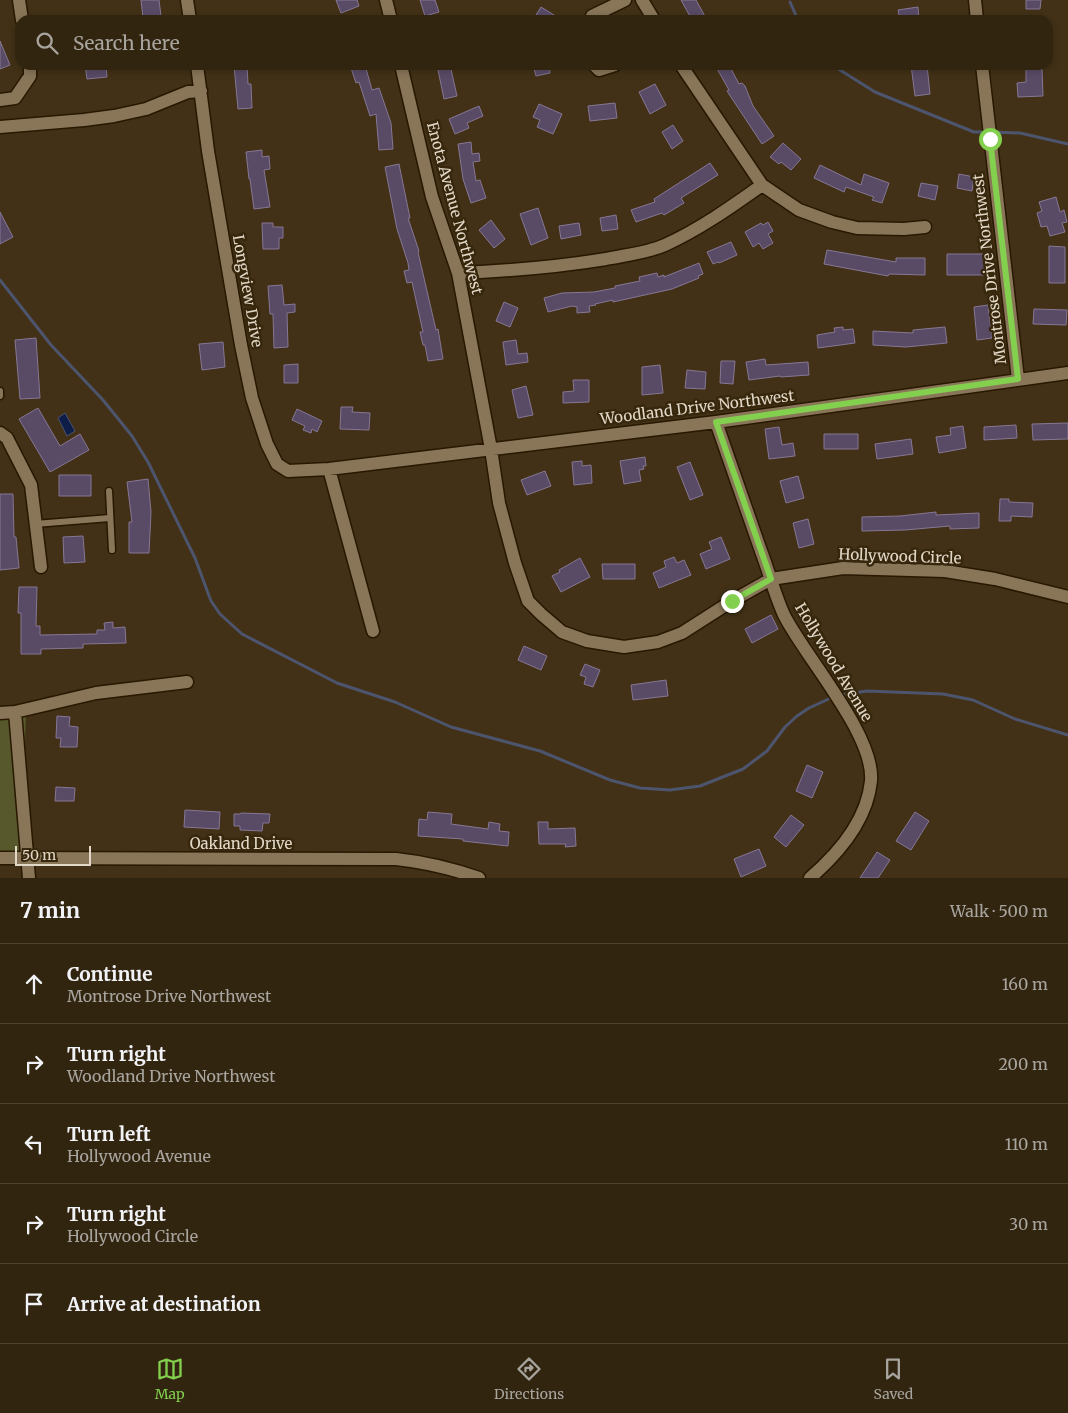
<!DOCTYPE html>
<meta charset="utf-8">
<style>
body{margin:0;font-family:Merriweather,serif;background:#3a2d19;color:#f1f3f6}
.scale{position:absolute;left:15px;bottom:12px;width:76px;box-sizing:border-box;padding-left:5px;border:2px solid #e2d8c8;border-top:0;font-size:14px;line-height:18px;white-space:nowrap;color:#e2d8c8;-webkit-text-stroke:4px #37270c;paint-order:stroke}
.stop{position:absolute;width:15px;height:15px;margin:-11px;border:4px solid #83d04e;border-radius:50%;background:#fff}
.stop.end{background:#83d04e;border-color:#fff;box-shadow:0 1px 5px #0008}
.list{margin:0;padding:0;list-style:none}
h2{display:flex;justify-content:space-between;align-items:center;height:65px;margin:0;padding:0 20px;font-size:21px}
h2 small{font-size:16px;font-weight:400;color:#a8a59f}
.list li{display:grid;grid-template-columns:32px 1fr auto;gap:15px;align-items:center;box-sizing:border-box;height:80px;padding:0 20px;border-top:1px solid #4d4230}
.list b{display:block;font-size:19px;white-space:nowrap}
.list p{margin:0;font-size:16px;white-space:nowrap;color:#a8a59f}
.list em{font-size:16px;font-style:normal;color:#a8a59f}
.icon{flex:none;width:28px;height:28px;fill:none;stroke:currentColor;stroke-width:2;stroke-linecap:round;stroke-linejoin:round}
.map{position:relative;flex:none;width:1068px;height:878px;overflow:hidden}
.search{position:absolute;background:#322510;box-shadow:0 2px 8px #0003;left:15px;right:15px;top:15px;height:55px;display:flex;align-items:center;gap:12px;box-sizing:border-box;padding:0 18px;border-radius:15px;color:#a8a59f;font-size:19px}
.sheet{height:465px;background:#322510}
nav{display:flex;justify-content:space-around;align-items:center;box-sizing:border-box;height:70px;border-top:1px solid #4d4230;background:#322510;font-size:14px;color:#a8a59f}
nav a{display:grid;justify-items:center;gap:2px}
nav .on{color:#83d04e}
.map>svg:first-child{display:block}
</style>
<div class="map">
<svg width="1068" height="878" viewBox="0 0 1068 878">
<rect width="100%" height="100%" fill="#423116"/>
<!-- green -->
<path fill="#57592d" d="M26 713 21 859 0 858V714Z"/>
<!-- water -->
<path fill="#0d1d47" stroke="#4d556e" d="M65 413 75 431 67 436 58 418Z"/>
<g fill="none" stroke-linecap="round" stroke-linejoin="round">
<!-- stream -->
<path stroke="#4d556e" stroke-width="3" d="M790 2 798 20
M832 65 875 92 974 132H986
M992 132 1020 133 1068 144
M0 280 51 345 103 400 132 436 148 462 195 558 211 601 220 614 242 634 337 683 395 702 451 727 540 751 610 780 640 788 670 790 700 786 743 769 767 751 785 727 797 716 809 708 833 697
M841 695 867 691 943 694 973 700 1015 719 1068 735"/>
</g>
<!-- building -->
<path fill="#594b66" stroke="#867795" d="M141 0H159L161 16 143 18Z
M336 0H357L359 6 341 13Z
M420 0H435L439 12 425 16Z
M681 0H696L707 20H692Z
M1026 0H1041L1040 9H1026Z
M541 7 562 20H533Z
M918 7 919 20H900L898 10Z
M0 41 10 65 0 69Z
M85 65H106L107 77 87 79Z
M234 65H247L248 84H251L252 108 238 109Z
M350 65H365L372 90 379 88 391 123 393 149 379 150 376 114 370 116 359 82 356 83Z
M437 65H450L457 96 444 99Z
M533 65H549L550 73 536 76Z
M715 65H729L739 84 742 83 745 86 753 106 774 136 762 144 727 91 729 90Z
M911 65H927L930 94 915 96Z
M1042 68 1043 96 1018 97 1017 83 1026 82V69Z
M655 84 666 105 650 114 639 92Z
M615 103 617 118 590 121 588 106Z
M539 104 562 114 553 134 537 127 540 120 533 117Z
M479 106 483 116 467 123 469 128 455 134 449 119Z
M673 125 683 141 672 149 662 132Z
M471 142 472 154 479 153 480 161 473 162 476 181 480 180 486 198 471 203 463 179 458 144Z
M783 143 801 159 791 170 781 162 779 164 770 157Z
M262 150V157L269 156 270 169 264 170 270 207 254 209 250 179H249L246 152Z
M710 163 718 175 681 198 684 203 664 215 662 213 636 222 631 210 655 202 654 199Z
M399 164 410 218H408L419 251 418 252 436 330 438 329 443 359 428 361 425 345H423L420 332H423L412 282 407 283 404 271 409 270 408 263 397 229 385 167Z
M820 165 861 185 864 174 889 183 882 203 872 200 874 197 846 187 844 192 814 178Z
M959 174 974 177 972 191 957 188Z
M921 183 938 186 935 200 918 196Z
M1056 197 1060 212 1064 210 1067 222 1062 223 1065 232 1050 236 1047 226 1041 227 1037 213 1042 211 1039 202Z
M538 208 548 238 531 245 520 214Z
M0 212 13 237 0 244Z
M616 215 618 229 602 231 600 218Z
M491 220 505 239 494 248 479 230Z
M768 222 773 231 768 234 773 243 763 249 759 243 753 247 745 232 761 223 763 225Z
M262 223H273V227H283V238H279V249H263Z
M579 223 581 235 561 239 559 226Z
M731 242 737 255 719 263 718 262 713 264 707 252Z
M1049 246 1065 247V283H1049Z
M827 250 896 262V258H925V275L889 274 888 276 824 264Z
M947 254H986V275H947Z
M699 263 703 274 698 276 699 278 672 289 613 302V300L595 304 596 305 589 306 590 312 577 313V307L572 306 548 312 544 298 562 293 594 292 615 288V286L640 281 639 277 657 273 658 277 664 275V277Z
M282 285 284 305 295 304V312L287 313 288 347 274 348 273 314H270L268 286Z
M504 302 518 308 510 327 496 321Z
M988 305 992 338 977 340 974 307Z
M1034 309 1067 310 1066 325 1033 324Z
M843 327V330L853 329 855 343 818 348 817 335 835 332 834 328Z
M945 327 947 343 906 347 873 345V331L913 333V330Z
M36 338 40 398 20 399 15 340Z
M516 340 518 354 527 353 528 362 506 365 503 342Z
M223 342 225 367 202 370 199 344Z
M765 359 766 365 808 362 809 375 781 377 780 376 749 380 746 362Z
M721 361H735L733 384 720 383Z
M298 364V383H284V365Z
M660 365 663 393 642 395V367Z
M687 370 706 372 705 389 685 388Z
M573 380H589V402L563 403V392L574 391Z
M526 386 533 415 518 418 512 390Z
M341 407H353L352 412 370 413 369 430 340 429Z
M38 408 60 446 80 434 89 450 50 472 19 419Z
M297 409 322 421 317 432 312 429 311 433 303 430 305 426 292 420Z
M1068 423V439L1033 440 1032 424Z
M1016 425 1017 438 984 440V427Z
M963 426 966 448 939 453 936 437 951 435 950 428Z
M779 427 782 445 793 443 795 456 769 459 765 429Z
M824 434H858V449H824Z
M911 439 913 454 877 459 875 444Z
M645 457 646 466H643L644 469 639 470 641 481 624 484 620 461Z
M582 461V466L591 465 592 483 574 485 572 462Z
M690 462 703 495 690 500 677 467Z
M545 471 551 486 527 495 521 480Z
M59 475H91V496H59Z
M798 476 804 498 786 503 780 481Z
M148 479 151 512 149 553H129V522H132L127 482Z
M0 494H13L14 537H16L19 568 0 570Z
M1000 499H1009V502L1033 503 1032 517 1011 516V521H999Z
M936 512V515L979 513V528L950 529V526L905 530 862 531V517L900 516Z
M808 519 814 544 799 548 793 523Z
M83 536 85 562 64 563 63 537Z
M721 537 730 559 706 569 700 554 712 549 709 542Z
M674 557 677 563 684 560 691 575 659 588 653 573 666 567 664 561Z
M580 558 590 577 561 592 552 576 560 572 559 570Z
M602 564H635V579H603Z
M19 587H37L36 626H40V635L97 634V630H105L104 623 113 622V628L125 627 126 643 83 644V648L41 649V654H21V613H18Z
M771 615 778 629 752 643 745 629Z
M524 646 547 656 541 670 518 660Z
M585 664 600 670 593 687 584 684 586 677 580 675Z
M666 680 668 696 633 700 631 685Z
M57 716 70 717 69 726 78 727 77 747H60L61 738H56Z
M807 765 823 772 812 798 796 791Z
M56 787 75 788 74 801H55Z
M185 810 220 812 219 829 184 827Z
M428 812 452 814 451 824 488 829 489 822 500 824 499 831 509 832 508 846 463 841V839L418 836 419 819 427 820Z
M915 812 929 821 911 850 896 841Z
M241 813 270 814 269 823H263L262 831 240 830V826H234V814H240Z
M791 815 804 825 786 847 774 837Z
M538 822H548V829L575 828 576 846 565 847 566 844H539Z
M759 849 766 866 741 877 734 859Z
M877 852 890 860 878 878H860Z"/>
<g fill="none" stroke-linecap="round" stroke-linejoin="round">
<defs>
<path id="lane" d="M0 391V396
M109 491 112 550
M35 524 110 518"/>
<path id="street" d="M19 0 22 20
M187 0 190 20
M386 0 391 20
M642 0 654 20
M975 0 977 20
M591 20 592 16 625 0
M197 65 208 151 241 345 252 398 267 444 277 464 288 471 329 469 716 422 1068 373
M401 65 432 197 458 273 491 449 499 503 515 563 528 601 541 614 562 632 587 641 624 647 658 642 682 633 732 601 771 579 843 568 945 571 995 579 1068 597
M594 65 599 70 615 65
M681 65 762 185 799 210 832 222 857 228 904 229 925 227
M982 65 1018 379
M0 100 15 98 30 76V65
M0 127 84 120 114 116 146 109 188 92 201 91
M458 273C507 271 557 267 606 259 625 255 647 253 665 245 700 229 731 207 762 185
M716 422C731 465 746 508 761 551 769 572 775 595 784 615 805 657 875 735 871 781 867 820 839 853 810 878
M0 433 7 438 31 485 41 567
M329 469 373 631
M15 712 29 878
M0 713 15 712 96 693 187 682
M0 858 396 859C424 862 453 869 479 878"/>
</defs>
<!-- lane casing -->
<use href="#lane" stroke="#281800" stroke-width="9"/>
<!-- street casing -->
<use href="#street" stroke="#281800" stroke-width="15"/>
<!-- lane -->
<use href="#lane" stroke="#897659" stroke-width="6"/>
<!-- street -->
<use href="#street" stroke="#897659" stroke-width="12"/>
</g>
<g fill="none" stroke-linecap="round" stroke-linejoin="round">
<!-- route -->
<path stroke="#83d04e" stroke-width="6" d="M732 601 771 579 716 422 1018 379 990 139"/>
</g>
<g text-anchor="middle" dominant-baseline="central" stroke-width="5" stroke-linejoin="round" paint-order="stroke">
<!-- street labels -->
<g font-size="15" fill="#e2d8c8" stroke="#37270c">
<text transform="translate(455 208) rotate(75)">Enota Avenue Northwest</text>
<text transform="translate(989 269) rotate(-97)">Montrose Drive Northwest</text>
<text transform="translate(248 291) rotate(80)">Longview Drive</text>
<text transform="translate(697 407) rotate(-7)">Woodland Drive Northwest</text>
<text transform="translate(900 556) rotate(2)">Hollywood Circle</text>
<text transform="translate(834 662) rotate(59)">Hollywood Avenue</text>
<text x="241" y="843">Oakland Drive</text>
</g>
</g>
</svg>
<div class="scale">50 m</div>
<div class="stop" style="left:990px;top:139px"></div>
<div class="stop end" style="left:732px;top:601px"></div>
<div class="search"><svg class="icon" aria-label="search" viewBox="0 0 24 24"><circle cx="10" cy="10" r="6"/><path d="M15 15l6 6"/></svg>Search here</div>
</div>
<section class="sheet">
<h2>7 min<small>Walk · 500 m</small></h2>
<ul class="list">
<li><svg class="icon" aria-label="ahead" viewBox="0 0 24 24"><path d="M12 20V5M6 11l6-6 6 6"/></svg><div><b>Continue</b><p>Montrose Drive Northwest</p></div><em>160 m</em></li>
<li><svg class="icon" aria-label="right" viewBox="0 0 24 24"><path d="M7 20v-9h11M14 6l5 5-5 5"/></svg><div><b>Turn right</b><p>Woodland Drive Northwest</p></div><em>200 m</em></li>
<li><svg class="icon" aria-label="left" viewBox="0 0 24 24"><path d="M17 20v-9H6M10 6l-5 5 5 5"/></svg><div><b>Turn left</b><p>Hollywood Avenue</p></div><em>110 m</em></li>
<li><svg class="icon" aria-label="right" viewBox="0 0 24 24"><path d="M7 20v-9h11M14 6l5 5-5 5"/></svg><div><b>Turn right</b><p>Hollywood Circle</p></div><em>30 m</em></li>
<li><svg class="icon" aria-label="arrive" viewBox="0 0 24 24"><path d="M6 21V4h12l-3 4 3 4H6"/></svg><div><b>Arrive at destination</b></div></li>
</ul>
</section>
<nav>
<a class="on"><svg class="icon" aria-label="map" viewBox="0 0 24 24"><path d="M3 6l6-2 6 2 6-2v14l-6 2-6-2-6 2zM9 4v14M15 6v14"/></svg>Map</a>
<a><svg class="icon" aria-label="directions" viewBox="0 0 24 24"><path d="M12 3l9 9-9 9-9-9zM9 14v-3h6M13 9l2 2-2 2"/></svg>Directions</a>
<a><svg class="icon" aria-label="saved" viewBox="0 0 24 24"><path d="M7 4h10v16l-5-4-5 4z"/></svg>Saved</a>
</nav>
